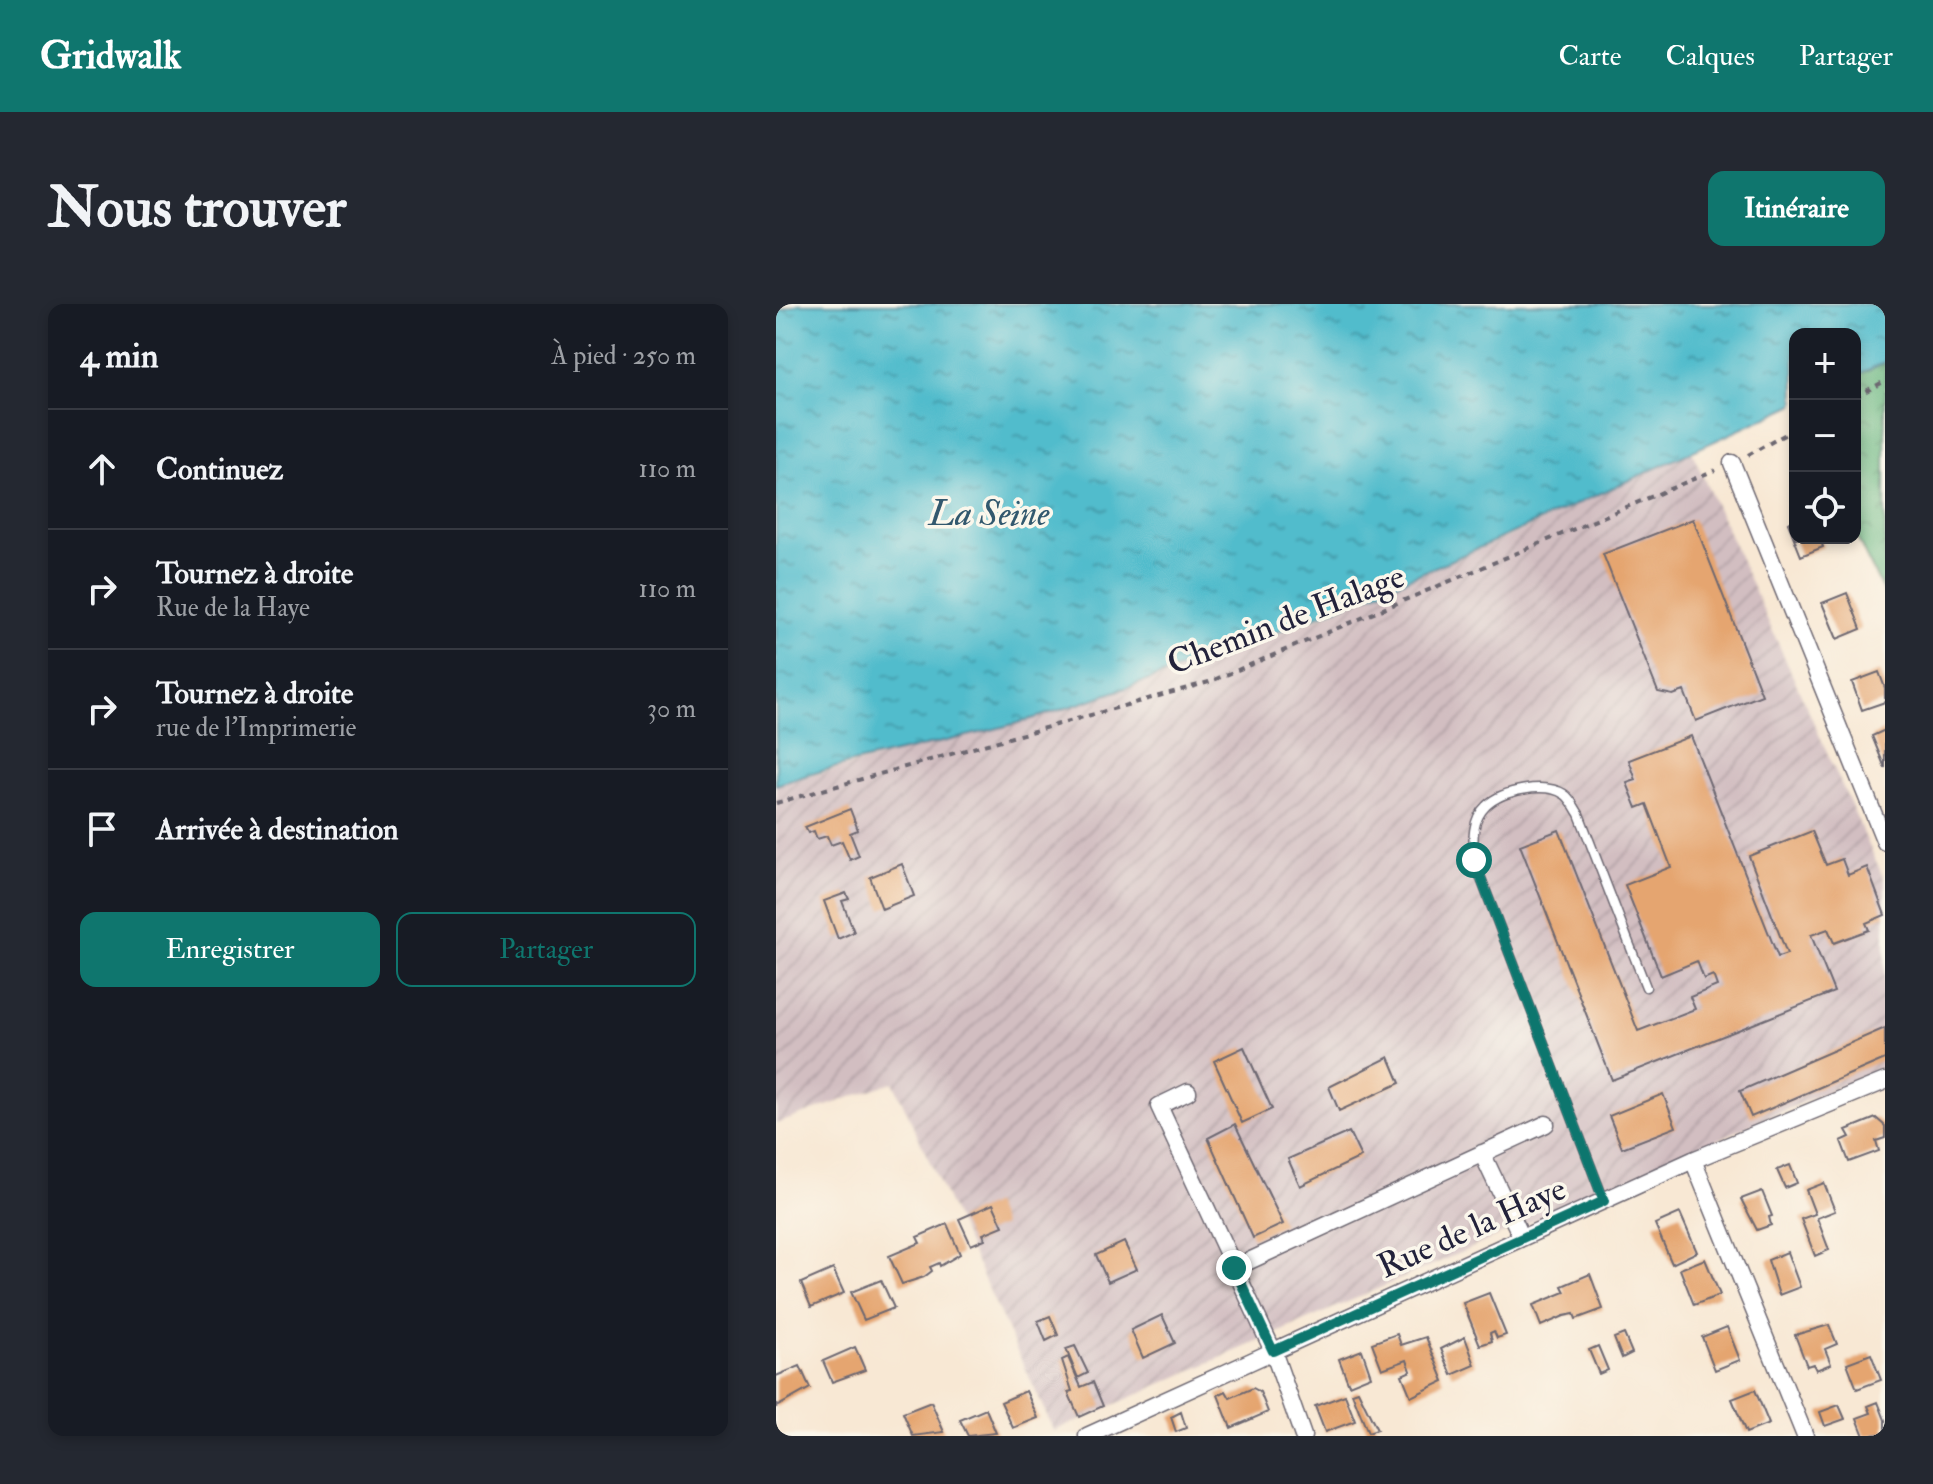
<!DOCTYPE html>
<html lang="fr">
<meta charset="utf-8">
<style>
body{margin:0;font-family:"IM FELL Double Pica",serif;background:#242831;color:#f1f3f6}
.controls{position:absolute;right:24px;top:24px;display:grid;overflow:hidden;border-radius:16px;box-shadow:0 4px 12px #0003}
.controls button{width:72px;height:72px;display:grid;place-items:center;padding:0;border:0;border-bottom:2px solid #363941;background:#171b24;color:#f1f3f6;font:40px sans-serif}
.stop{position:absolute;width:24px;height:24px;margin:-18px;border:6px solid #0f766e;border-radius:50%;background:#fff}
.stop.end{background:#0f766e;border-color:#fff;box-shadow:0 2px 8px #0008}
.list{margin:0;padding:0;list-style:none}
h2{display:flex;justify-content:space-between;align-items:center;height:104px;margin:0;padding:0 32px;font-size:34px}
h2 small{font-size:26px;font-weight:400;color:#9ea1a6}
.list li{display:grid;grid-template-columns:52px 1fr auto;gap:24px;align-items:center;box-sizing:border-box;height:120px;padding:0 32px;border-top:2px solid #363941}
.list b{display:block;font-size:30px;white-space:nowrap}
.list p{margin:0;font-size:26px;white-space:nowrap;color:#9ea1a6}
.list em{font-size:26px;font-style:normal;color:#9ea1a6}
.actions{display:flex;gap:16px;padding:24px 32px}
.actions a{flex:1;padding:18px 0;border:2px solid #0f766e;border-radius:16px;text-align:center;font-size:28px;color:#0f766e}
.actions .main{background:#0f766e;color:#fff}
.icon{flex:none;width:44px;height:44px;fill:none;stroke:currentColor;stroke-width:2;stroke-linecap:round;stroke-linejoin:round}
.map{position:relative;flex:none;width:1109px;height:1132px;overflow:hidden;border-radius:16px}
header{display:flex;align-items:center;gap:48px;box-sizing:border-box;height:112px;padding:0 40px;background:#0f766e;color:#fff}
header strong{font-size:38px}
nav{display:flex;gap:44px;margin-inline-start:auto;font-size:28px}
.intro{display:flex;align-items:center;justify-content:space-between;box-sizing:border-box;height:192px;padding:0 48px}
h1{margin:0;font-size:56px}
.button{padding:20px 36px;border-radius:16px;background:#0f766e;color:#fff;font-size:28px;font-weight:700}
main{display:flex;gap:48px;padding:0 48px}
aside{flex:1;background:#171b24;border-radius:16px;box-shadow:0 4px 12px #0003}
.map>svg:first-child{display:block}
</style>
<header>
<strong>Gridwalk</strong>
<nav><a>Carte</a><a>Calques</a><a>Partager</a></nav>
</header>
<div class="intro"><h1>Nous trouver</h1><a class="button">Itinéraire</a></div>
<main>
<aside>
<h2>4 min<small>À pied · 250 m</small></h2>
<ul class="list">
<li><svg class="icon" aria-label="ahead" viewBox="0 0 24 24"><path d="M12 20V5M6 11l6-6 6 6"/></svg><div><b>Continuez</b></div><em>110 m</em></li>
<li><svg class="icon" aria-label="right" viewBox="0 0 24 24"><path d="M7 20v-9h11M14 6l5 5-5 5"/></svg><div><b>Tournez à droite</b><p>Rue de la Haye</p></div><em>110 m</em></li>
<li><svg class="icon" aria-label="right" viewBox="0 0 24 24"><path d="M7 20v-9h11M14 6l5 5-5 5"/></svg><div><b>Tournez à droite</b><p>rue de l'Imprimerie</p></div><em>30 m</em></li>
<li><svg class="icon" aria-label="arrive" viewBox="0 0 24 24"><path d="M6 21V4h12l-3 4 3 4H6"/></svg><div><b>Arrivée à destination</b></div></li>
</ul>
<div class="actions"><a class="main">Enregistrer</a><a>Partager</a></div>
</aside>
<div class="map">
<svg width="1109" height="1132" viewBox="0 0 1109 1132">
<defs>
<pattern id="industrial-furrows" width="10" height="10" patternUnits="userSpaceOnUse" patternTransform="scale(2)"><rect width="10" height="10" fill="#d2bec1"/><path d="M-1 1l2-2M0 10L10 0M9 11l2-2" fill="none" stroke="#b4a3a7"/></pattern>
<pattern id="forest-crowns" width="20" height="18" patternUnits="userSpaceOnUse" patternTransform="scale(2)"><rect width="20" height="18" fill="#68b67f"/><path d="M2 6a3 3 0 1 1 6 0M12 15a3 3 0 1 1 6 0" fill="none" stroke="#559469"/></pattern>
<pattern id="water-ripples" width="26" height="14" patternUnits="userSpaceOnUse" patternTransform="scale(2)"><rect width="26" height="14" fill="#51bccc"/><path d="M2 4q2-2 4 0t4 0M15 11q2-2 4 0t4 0" fill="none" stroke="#4398a7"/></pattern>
</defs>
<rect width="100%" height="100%" fill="#fbf7ec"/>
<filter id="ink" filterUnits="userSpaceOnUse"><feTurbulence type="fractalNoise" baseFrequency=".0125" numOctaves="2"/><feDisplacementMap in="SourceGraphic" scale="16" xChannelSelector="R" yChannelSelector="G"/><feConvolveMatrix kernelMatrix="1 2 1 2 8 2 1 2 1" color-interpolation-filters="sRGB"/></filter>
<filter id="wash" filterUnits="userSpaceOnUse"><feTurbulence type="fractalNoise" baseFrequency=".006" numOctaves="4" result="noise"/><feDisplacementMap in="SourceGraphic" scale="32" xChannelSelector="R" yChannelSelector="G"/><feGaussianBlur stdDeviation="1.8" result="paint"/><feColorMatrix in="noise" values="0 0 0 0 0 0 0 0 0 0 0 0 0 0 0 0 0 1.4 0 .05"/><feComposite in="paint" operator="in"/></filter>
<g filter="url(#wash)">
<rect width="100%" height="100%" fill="#f8e8d4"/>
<!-- industrial -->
<path fill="url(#industrial-furrows)" d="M916 148 1109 577V762L278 1127 117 778 0 820V481L273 410 523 322 734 232Z"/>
<!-- forest -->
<path fill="url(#forest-crowns)" stroke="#456c5d" stroke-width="2" d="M1109 58V291L1079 230V72Z"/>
<!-- water -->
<path fill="url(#water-ripples)" stroke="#3a6f84" stroke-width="2" d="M23 0H1109V58L1079 72V30H1019V100C775 213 532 327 275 409 185 438 90 451 0 481V7Z"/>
<g id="blocks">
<!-- building -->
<path fill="#e5a570" d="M917 215 986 391 920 417 908 387 897 391 882 388 827 250Z
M1019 216V234H1044L1047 243 1025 252 1012 219Z
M1071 289 1085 325 1061 335 1046 299Z
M1103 368 1109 384V398L1086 406 1076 378Z
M1109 426V464L1096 432Z
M915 432 1002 653 1011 650 973 552 1036 527 1050 561 1066 555 1072 571 1091 563 1109 611 1090 619 1093 626 1058 639 1052 625 1035 631 1058 688 836 776 744 541 783 526 862 727 919 705 914 693 941 682 937 671 928 675 921 657 885 672 849 581 895 563 871 500 861 504 851 479 860 476 853 456Z
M74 505 82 526 74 529 83 552 74 556 66 537 55 541 51 532 41 535 38 527 32 529 29 523Z
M126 560 138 592 106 605 94 573Z
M70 589 73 595 66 597 78 628 62 635 48 597Z
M1109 724V755L975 813 964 787Z
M468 743 496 805 466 819 438 757Z
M613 753 624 779 563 807 553 783Z
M887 790 900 823 846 844 833 812Z
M1100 814 1109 822V834L1100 837 1103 847 1073 858 1065 837 1074 833 1070 826Z
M459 820 507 920 477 934 432 834Z
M573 828 585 853 524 882 512 855Z
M1014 861 1021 879 1009 884 1001 866Z
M1048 879 1059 907 1041 914 1053 946 1039 952 1025 915 1039 910 1030 886Z
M986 887 996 912 993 913 995 921 981 926 965 895Z
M217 900 227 922 207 930 209 935 195 941 183 915Z
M904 909 921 948 896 960 879 920Z
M171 920 184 950 164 962 163 959 154 963 156 967 148 973 126 980 113 952 144 939 141 933Z
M348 938 361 965 332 978 320 951Z
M1011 948 1024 983 1003 991 992 956Z
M929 955 944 991 918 1001 904 965Z
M57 965 68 989 35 1003 25 979Z
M814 970 827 1005 800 1015 798 1010 788 1012 765 1022 757 1001 789 988 786 982Z
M105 976 118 1004 88 1016 75 988Z
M713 989 730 1031 721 1034 718 1027 714 1029 716 1037 704 1041 687 999Z
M386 1011 399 1039 367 1054 355 1026Z
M274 1012 282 1031 270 1037 262 1017Z
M1053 1021 1061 1040 1049 1045 1055 1060 1040 1066 1037 1060 1031 1062 1019 1031Z
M951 1023 964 1056 939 1066 926 1033Z
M621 1030 625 1041 650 1033 668 1077 635 1093 626 1071 635 1067 631 1056 606 1065 596 1039Z
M848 1030 856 1049 846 1054 838 1034Z
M689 1033 699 1061 676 1071 665 1045Z
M299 1042 312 1069 302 1074 290 1045Z
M822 1042 832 1066 823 1070 813 1046Z
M79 1043 89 1066 56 1078 47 1057Z
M586 1046 595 1072 573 1081 563 1055Z
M1095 1050 1105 1076 1081 1085 1071 1059Z
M292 1053 305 1083 317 1078 327 1102 303 1113 292 1088 296 1087 286 1056Z
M24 1062 34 1084 0 1103V1072Z
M477 1084 484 1088 492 1108 455 1124 442 1091 450 1087 454 1094Z
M979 1086 993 1120 970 1129 956 1095Z
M250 1087 262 1114 237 1124 225 1098Z
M582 1087 601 1126 592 1129 576 1089Z
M569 1091 579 1117 549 1128 539 1102Z
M155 1098 168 1128 137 1132 127 1109Z
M1102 1098 1109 1116V1129L1088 1132 1081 1114 1095 1109 1092 1102Z
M1063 1101 1069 1115 1049 1122 1044 1108Z
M210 1105 220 1129 192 1132 184 1116Z
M405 1108 410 1124 400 1128 395 1113Z"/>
</g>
</g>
<g filter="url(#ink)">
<use href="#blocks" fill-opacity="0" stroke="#6d6771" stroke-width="2"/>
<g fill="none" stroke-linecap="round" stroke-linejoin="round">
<defs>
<path id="service" d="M828 897 698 556C697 538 695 516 710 502 726 486 769 478 788 490 795 494 798 503 803 510L870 683"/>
<path id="minor" d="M956 159 1109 538
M412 788 383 802 497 1047 527 1132
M706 849 746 934
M917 856 1029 1132
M458 964 770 820
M311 1132 917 856 1109 777"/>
</defs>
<!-- service casing -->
<use href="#service" stroke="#6d6771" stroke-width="11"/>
<!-- minor casing -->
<use href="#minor" stroke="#6d6771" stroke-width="19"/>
<!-- path -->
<path stroke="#6d6771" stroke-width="4" stroke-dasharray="6 6" stroke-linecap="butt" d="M1079 93 1109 77
M972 151 1019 125
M0 499 433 378 939 166"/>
<!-- service -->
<use href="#service" stroke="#fff" stroke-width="8"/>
<!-- minor -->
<use href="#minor" stroke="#fff" stroke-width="16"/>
</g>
</g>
<g fill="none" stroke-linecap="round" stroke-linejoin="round" filter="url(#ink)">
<!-- route -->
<path stroke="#0f766e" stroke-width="10" d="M458 964 497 1047 828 897 698 556"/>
</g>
<g text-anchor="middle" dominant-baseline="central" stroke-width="7" stroke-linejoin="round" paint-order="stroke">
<!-- street labels -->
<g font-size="34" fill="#22223b" stroke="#fbf7ec">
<text transform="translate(510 316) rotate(-21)">Chemin de Halage</text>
<text transform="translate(696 924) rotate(-24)">Rue de la Haye</text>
</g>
<!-- water labels -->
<g font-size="36" font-style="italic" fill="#32586e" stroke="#fbf7ec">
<text x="213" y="209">La Seine</text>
</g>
</g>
</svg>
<div class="controls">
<button>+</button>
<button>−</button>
<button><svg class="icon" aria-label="locate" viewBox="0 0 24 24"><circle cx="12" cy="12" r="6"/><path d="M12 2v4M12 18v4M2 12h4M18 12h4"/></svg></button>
</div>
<div class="stop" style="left:698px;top:556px"></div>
<div class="stop end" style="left:458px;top:964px"></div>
</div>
</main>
